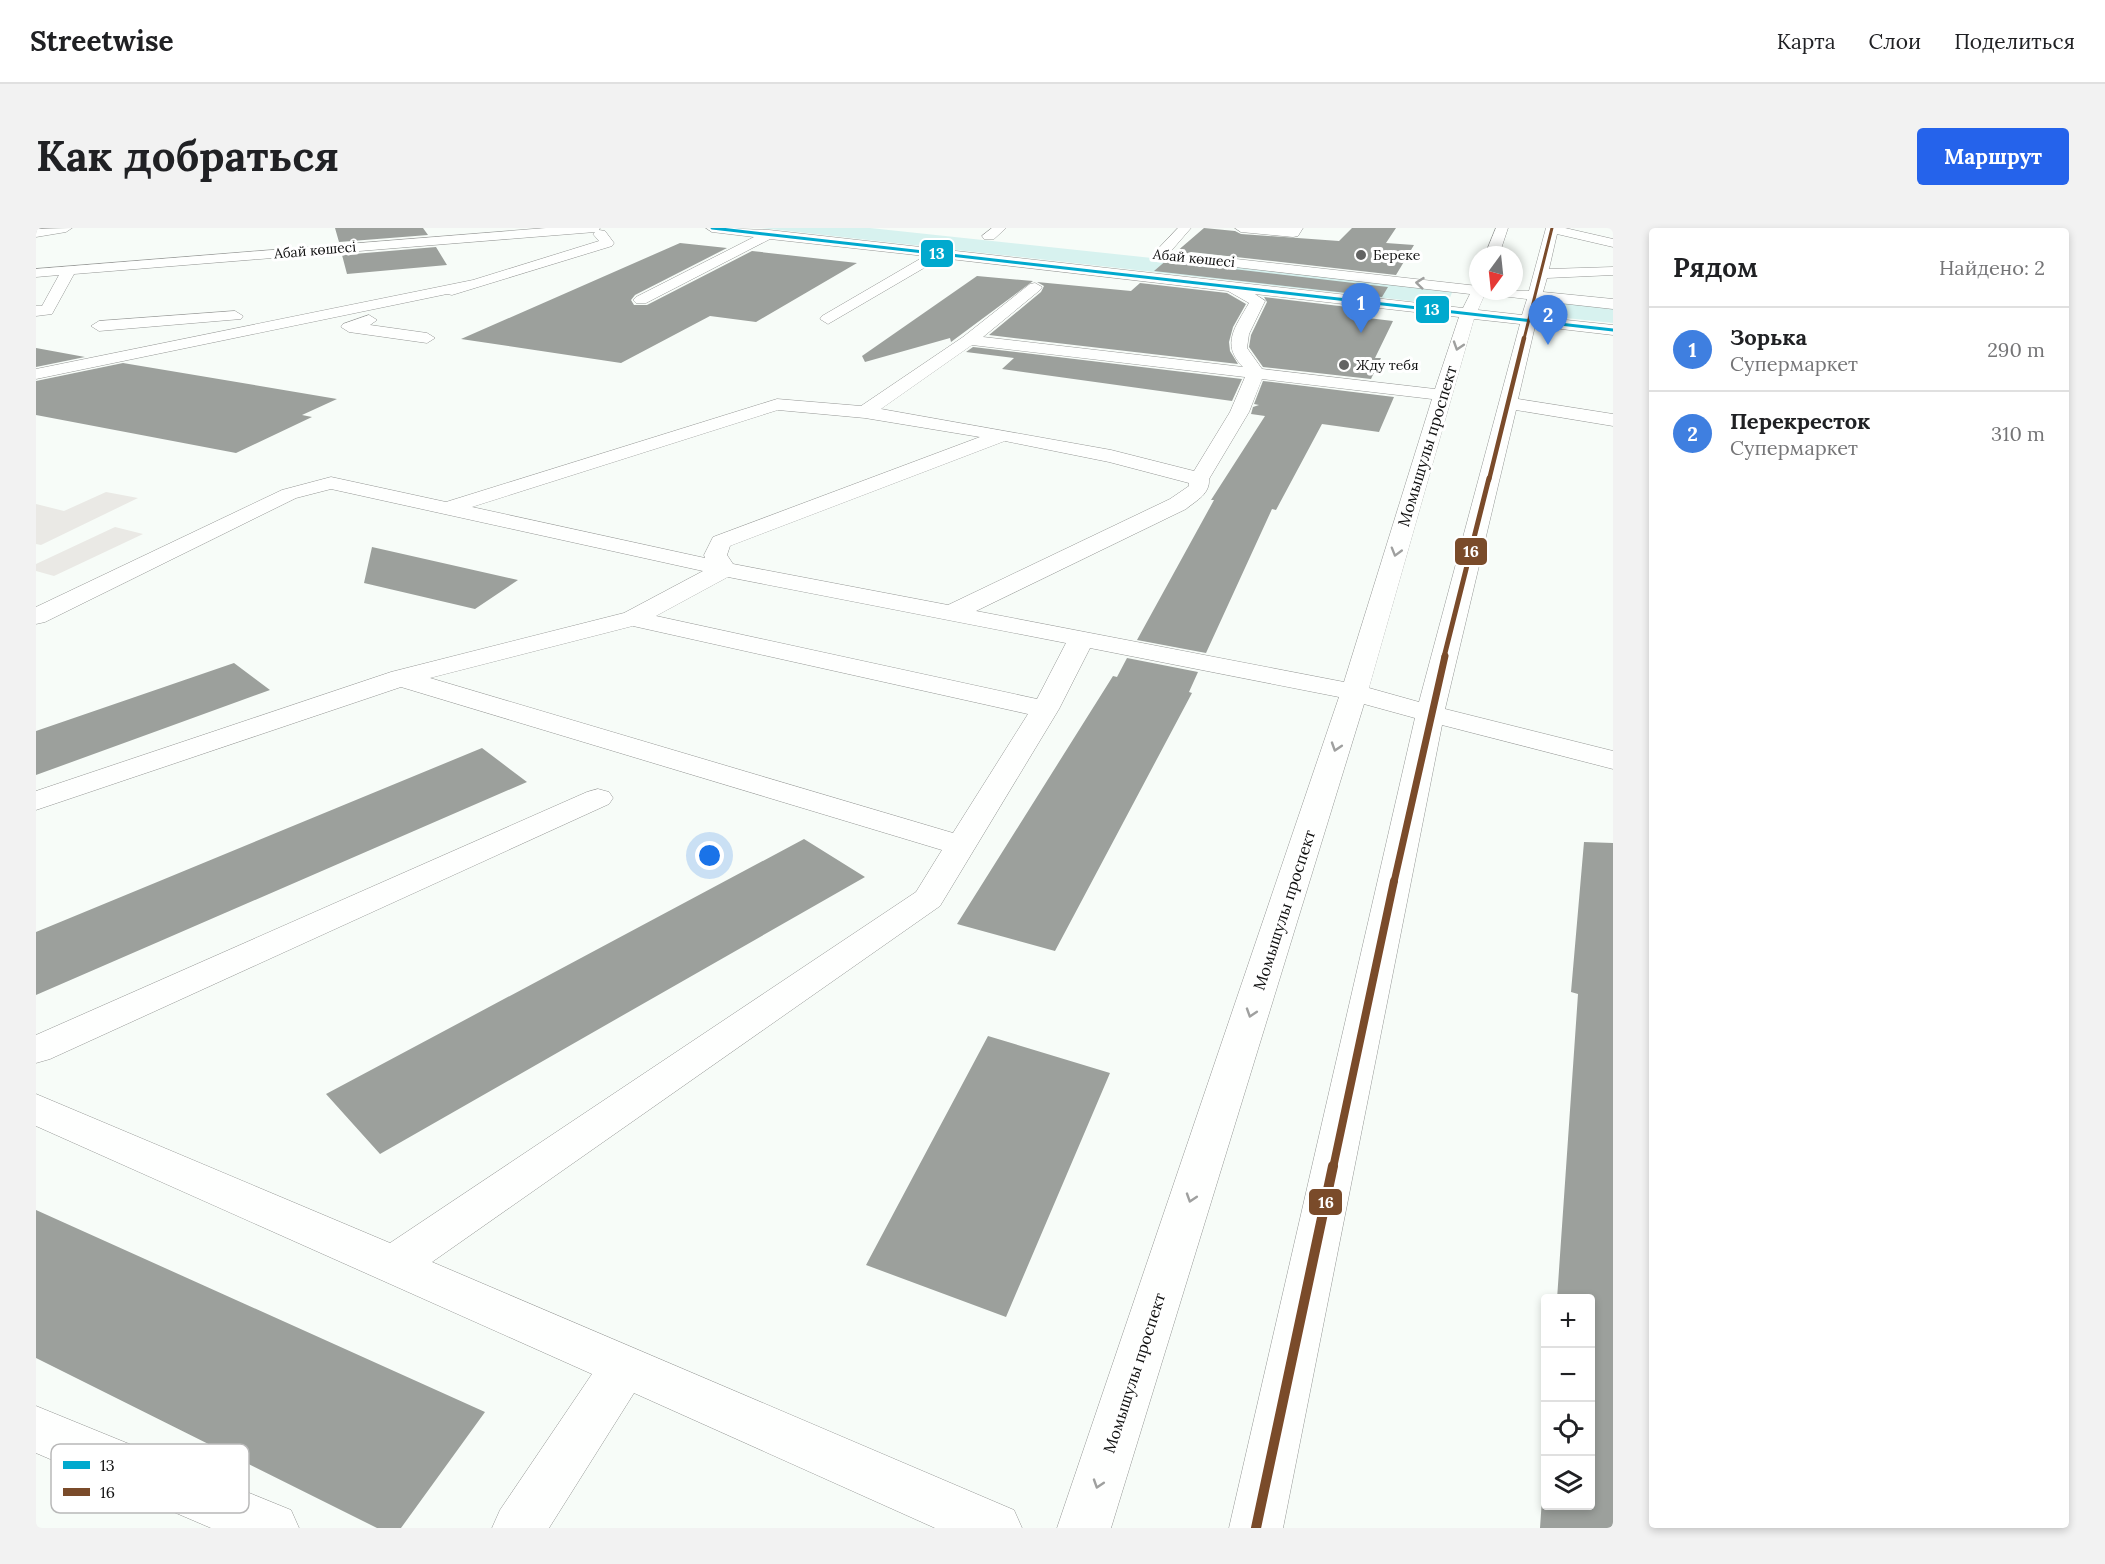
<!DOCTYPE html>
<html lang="ru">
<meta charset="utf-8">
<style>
body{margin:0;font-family:Lora,serif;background:#f2f2f2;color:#202124}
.controls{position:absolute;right:18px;bottom:18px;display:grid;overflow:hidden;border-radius:6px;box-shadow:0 3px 9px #0003}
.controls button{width:54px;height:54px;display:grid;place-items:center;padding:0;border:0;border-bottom:2px solid #e0e0e0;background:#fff;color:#202124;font:30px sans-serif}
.compass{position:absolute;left:1433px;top:18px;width:54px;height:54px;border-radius:50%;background:#fff;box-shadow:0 3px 9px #0003;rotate:195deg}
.you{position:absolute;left:674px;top:628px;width:21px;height:21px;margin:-15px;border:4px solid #fff;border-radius:50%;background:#1a73e8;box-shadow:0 0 0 9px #1a73e833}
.badge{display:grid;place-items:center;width:39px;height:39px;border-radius:50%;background:#2563eb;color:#fff;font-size:20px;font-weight:700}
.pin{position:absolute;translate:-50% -50px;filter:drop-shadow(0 2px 3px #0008)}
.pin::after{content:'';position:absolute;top:32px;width:21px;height:18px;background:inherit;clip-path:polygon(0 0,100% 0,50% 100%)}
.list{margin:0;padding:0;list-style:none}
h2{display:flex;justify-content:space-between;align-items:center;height:78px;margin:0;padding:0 24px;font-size:26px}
h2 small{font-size:20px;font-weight:400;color:#757577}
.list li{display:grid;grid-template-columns:39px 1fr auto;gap:18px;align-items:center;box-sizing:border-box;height:84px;padding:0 24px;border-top:2px solid #e0e0e0}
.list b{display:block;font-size:22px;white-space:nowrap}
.list p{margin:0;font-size:20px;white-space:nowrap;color:#757577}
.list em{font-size:20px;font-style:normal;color:#757577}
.icon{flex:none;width:33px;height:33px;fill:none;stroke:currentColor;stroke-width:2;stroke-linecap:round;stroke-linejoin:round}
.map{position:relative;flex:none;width:1577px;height:1300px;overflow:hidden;border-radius:6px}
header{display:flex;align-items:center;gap:36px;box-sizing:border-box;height:84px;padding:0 30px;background:#fff;border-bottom:2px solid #e0e0e0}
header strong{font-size:28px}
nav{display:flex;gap:33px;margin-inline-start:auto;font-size:21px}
.intro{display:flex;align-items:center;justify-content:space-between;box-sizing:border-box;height:144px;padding:0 36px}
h1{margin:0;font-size:42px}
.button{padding:15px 27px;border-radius:6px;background:#2563eb;color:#fff;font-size:21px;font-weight:700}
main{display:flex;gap:36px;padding:0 36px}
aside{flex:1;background:#fff;border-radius:6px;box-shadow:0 3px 9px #0003}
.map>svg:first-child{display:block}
</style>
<header>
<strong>Streetwise</strong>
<nav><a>Карта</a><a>Слои</a><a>Поделиться</a></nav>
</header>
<div class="intro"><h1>Как добраться</h1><a class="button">Маршрут</a></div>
<main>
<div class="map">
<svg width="1577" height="1300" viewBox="0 0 1577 1300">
<rect width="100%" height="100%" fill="#f7fcf8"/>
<!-- industrial -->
<path fill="#eae9e5" d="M70 264 102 270 5 317 0 316V276L28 283Z
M79 299 107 306 18 348 0 343V336Z"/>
<!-- green -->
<path fill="#d7f2ef" d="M725 0H834L1417 62 1411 77Z
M1513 72 1577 79V95L1511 88Z"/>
<!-- building -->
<path fill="#9ca09c" d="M299 0H387L392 7 303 14Z
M1168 0 1199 3 1205 6 1303 13 1316 0H1360L1350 15 1378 17 1360 47 1155 24 1146 29 1155 36 1352 59 1346 69 1118 43Z
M644 15 691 20 599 67 595 72 598 77H611L716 23 821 35 720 94 674 88 585 135 425 111Z
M400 19 411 37 311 46 306 27Z
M941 48 997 53 915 114 914 110 829 134 826 128Z
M1001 54 1095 63 1104 55 1191 65 1210 76 1197 99 1193 114 1194 123 1202 136 953 107 1005 64 1008 58Z
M1228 69 1337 82 1332 90 1357 93 1339 130H1345L1335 151 1227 139 1213 119 1215 107 1231 74Z
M937 119 1206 151 1196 173 966 141 978 130 930 124Z
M0 120 49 129 0 139Z
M87 135 301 171 266 187 276 189 200 225 0 187V153Z
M1227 153 1358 169 1343 204 1286 196 1240 282 1236 281 1170 425 1101 412 1178 272H1175L1229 188 1215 186 1217 179 1223 177 1218 176Z
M336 319 482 352 439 381 328 355Z
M1091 430 1162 444 1153 464 1156 465 1019 723 921 696 1077 448 1081 449Z
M198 435 234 462 0 547V503Z
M446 520 491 554 0 767V704Z
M768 611 829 649 344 926 290 866Z
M1548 614 1577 615V1300H1504L1509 1227V1278H1554V1071H1521L1542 766 1535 764Z
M952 808 1074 845 970 1089 830 1037Z
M0 982 449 1184 365 1300H341L0 1130Z"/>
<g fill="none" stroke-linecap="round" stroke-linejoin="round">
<defs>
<path id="minor" d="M36 0 30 4 0 9V1Z
M510 0H564L563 2 569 3 578 15 576 18 416 67 411 66 0 151V141L437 52 563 13 557 6 559 4 38 46 16 86 0 88V78H6L23 47 0 49V41Z
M670 0 733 2 1427 80 1434 66 1155 34 1148 30 1155 26 1442 58V63H1493L1510 0H1529L1577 11V19L1521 6 1513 41 1577 39V47L1511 50 1507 64 1577 71V81L1505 73 1502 89 1577 97V107L1499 98 1482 171 1577 186V198L1480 182 1409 481 1577 523V541L1406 497 1247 1300H1193L1379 490 1328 476 1075 1300H1021L1303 469 1054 420 1023 481 904 678 396 1034 978 1282 986 1300H899L598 1165 513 1300H456L464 1282 556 1146 0 898V866L354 1015 880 664 906 622 365 459 0 582V563L355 444 588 385 667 343 295 261 260 270 9 394 0 396V379L246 262 295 249 410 274 741 171 825 178 927 109 994 56 999 55 1006 59 1004 62 947 109 1207 139C1184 116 1200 98 1213 75L1192 63 905 30 792 96 784 91 786 88 889 28 734 11 610 75H600L597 72 600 69 718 9 676 4ZM1219 66 1423 89 1399 161 1226 141 1211 120 1213 106 1229 73ZM1449 66 1491 71 1486 87 1442 82ZM1438 91 1484 96 1383 474 1333 460ZM936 117 1209 149 1194 184 1158 243 1075 222 845 181ZM1226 151 1396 171 1308 454 940 383 1150 281C1161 272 1174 266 1173 251L1213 184ZM742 182 829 190 944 209 677 309 668 327 669 330 436 279ZM969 213 1073 234 1153 255V258L1134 271 912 377 697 336 691 327 694 318ZM692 349 1030 415 1001 471 620 388ZM597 398 992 486 917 605 394 450Z
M956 0H970L958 11H948L946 8Z
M1142 0H1155L1129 30H1119L1117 27 1119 24Z
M1199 0H1267L1262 8 1257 9 1205 4Z
M1460 0H1472L1463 27H1449Z
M199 83 207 88 205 91 63 103 55 98 63 93Z
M333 87 341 92 334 97 391 105 399 110 391 115 313 104 305 99 307 96Z
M562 561 573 564 577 570 573 576 14 831 0 835V807L551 564Z
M0 1178 255 1282 263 1300H175L0 1225Z"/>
</defs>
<!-- minor casing -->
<use href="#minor" stroke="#959795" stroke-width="1"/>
<!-- minor -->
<use href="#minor" fill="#fefffe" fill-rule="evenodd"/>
<defs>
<path id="bus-1" d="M676 0 1577 102"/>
<path id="bus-2-far5" d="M1488 111 1516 0"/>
<path id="bus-2-far4" d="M1453 252 1488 110"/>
<path id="bus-2-far3" d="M1408 429 1453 250"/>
<path id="bus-2-far2" d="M1358 654 1409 428"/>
<path id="bus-2-far1" d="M1297 940 1358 653"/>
<path id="bus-2" d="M1220 1300 1297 938"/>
</defs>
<!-- bus-1 casing -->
<use href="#bus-1" stroke="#fff" stroke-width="5"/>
<!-- bus-2-far5 casing -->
<use href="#bus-2-far5" stroke="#fff" stroke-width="5"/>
<!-- bus-2-far4 casing -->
<use href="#bus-2-far4" stroke="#fff" stroke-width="7"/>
<!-- bus-2-far3 casing -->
<use href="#bus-2-far3" stroke="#fff" stroke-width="8"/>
<!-- bus-2-far2 casing -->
<use href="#bus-2-far2" stroke="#fff" stroke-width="10"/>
<!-- bus-2-far1 casing -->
<use href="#bus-2-far1" stroke="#fff" stroke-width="13"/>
<!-- bus-2 casing -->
<use href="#bus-2" stroke="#fff" stroke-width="15"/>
<!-- bus-1 -->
<use href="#bus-1" stroke="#00a9ce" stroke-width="3"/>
<!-- bus-2-far5 -->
<use href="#bus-2-far5" stroke="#7a4b2a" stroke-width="3"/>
<!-- bus-2-far4 -->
<use href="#bus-2-far4" stroke="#7a4b2a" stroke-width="4.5"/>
<!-- bus-2-far3 -->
<use href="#bus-2-far3" stroke="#7a4b2a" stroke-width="5"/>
<!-- bus-2-far2 -->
<use href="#bus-2-far2" stroke="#7a4b2a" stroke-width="7"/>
<!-- bus-2-far1 -->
<use href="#bus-2-far1" stroke="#7a4b2a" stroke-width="8"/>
<!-- bus-2 -->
<use href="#bus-2" stroke="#7a4b2a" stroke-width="10"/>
</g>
<!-- one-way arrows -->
<defs><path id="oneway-chevron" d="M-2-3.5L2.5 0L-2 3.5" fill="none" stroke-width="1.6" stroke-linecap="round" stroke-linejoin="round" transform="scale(1.5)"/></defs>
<g stroke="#9fa09f">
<use href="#oneway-chevron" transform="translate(1384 55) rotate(-174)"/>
<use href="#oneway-chevron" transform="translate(1422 118) rotate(108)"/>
<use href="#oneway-chevron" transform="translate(1360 324) rotate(106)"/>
<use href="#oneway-chevron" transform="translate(1300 519) rotate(108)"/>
<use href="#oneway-chevron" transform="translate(1215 785) rotate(108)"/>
<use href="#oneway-chevron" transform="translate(1155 970) rotate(108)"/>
<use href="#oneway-chevron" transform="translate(1062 1256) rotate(108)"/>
</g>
<!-- markers -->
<g fill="#626362" stroke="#fff" stroke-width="2">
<circle cx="1325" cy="27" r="6"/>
<circle cx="1308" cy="137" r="6"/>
</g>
<g text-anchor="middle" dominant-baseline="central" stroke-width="6" stroke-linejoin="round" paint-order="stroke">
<!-- far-street labels -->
<g font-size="14" fill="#111" stroke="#fff">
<text transform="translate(279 22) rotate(-5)">Абай көшесі</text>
<text transform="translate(1158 30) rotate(6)">Абай көшесі</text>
</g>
<!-- far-poi labels -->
<g font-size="14" fill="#111" stroke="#fff" text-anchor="start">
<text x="1337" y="27">Береке</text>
<text x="1320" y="137">Жду тебя</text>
</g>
<!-- street labels -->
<g font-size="16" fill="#111" stroke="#fff">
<text transform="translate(1391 218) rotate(-73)">Момышулы проспект</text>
<text transform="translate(1248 682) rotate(-72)">Момышулы проспект</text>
<text transform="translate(1098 1145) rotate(-72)">Момышулы проспект</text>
</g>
</g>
<!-- legend -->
<rect x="15" y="1216" width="198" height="69" rx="9" fill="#fff" stroke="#b8b8b8" stroke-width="1.5"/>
<rect x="27" y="1233" width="27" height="8" fill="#00a9ce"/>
<rect x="27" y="1260" width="27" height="8" fill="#7a4b2a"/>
<g font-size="16" fill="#111">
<text x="64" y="1243">13</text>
<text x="64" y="1270">16</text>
</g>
<g stroke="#fff" stroke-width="2">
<rect x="884" y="11" width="34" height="29" rx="6" fill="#00a9ce"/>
<rect x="1379" y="67" width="35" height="29" rx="6" fill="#00a9ce"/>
<rect x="1418" y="309" width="34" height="29" rx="6" fill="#7a4b2a"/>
<rect x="1272" y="960" width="35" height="28" rx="6" fill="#7a4b2a"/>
</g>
<g font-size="16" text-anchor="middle" font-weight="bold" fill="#fff">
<text x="901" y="31">13</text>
<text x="1396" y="87">13</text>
<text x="1435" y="329">16</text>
<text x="1290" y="980">16</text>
</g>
</svg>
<div class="controls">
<button>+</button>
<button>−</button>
<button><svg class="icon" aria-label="locate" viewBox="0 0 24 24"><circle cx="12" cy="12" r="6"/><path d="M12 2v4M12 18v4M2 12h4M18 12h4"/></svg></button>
<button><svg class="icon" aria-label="layers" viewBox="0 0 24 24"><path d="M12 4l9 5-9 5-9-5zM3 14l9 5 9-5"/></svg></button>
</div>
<svg class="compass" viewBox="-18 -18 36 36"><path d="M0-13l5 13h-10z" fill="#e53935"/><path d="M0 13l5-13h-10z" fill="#757577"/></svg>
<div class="you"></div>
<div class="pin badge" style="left:1325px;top:105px;background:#3f7fe0">1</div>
<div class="pin badge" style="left:1512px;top:117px;background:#3f7fe0">2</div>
</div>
<aside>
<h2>Рядом<small>Найдено: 2</small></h2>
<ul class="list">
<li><span class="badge" style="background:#3f7fe0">1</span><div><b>Зорька</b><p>Супермаркет</p></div><em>290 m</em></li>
<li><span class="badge" style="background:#3f7fe0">2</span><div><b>Перекресток</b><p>Супермаркет</p></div><em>310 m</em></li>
</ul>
</aside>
</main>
